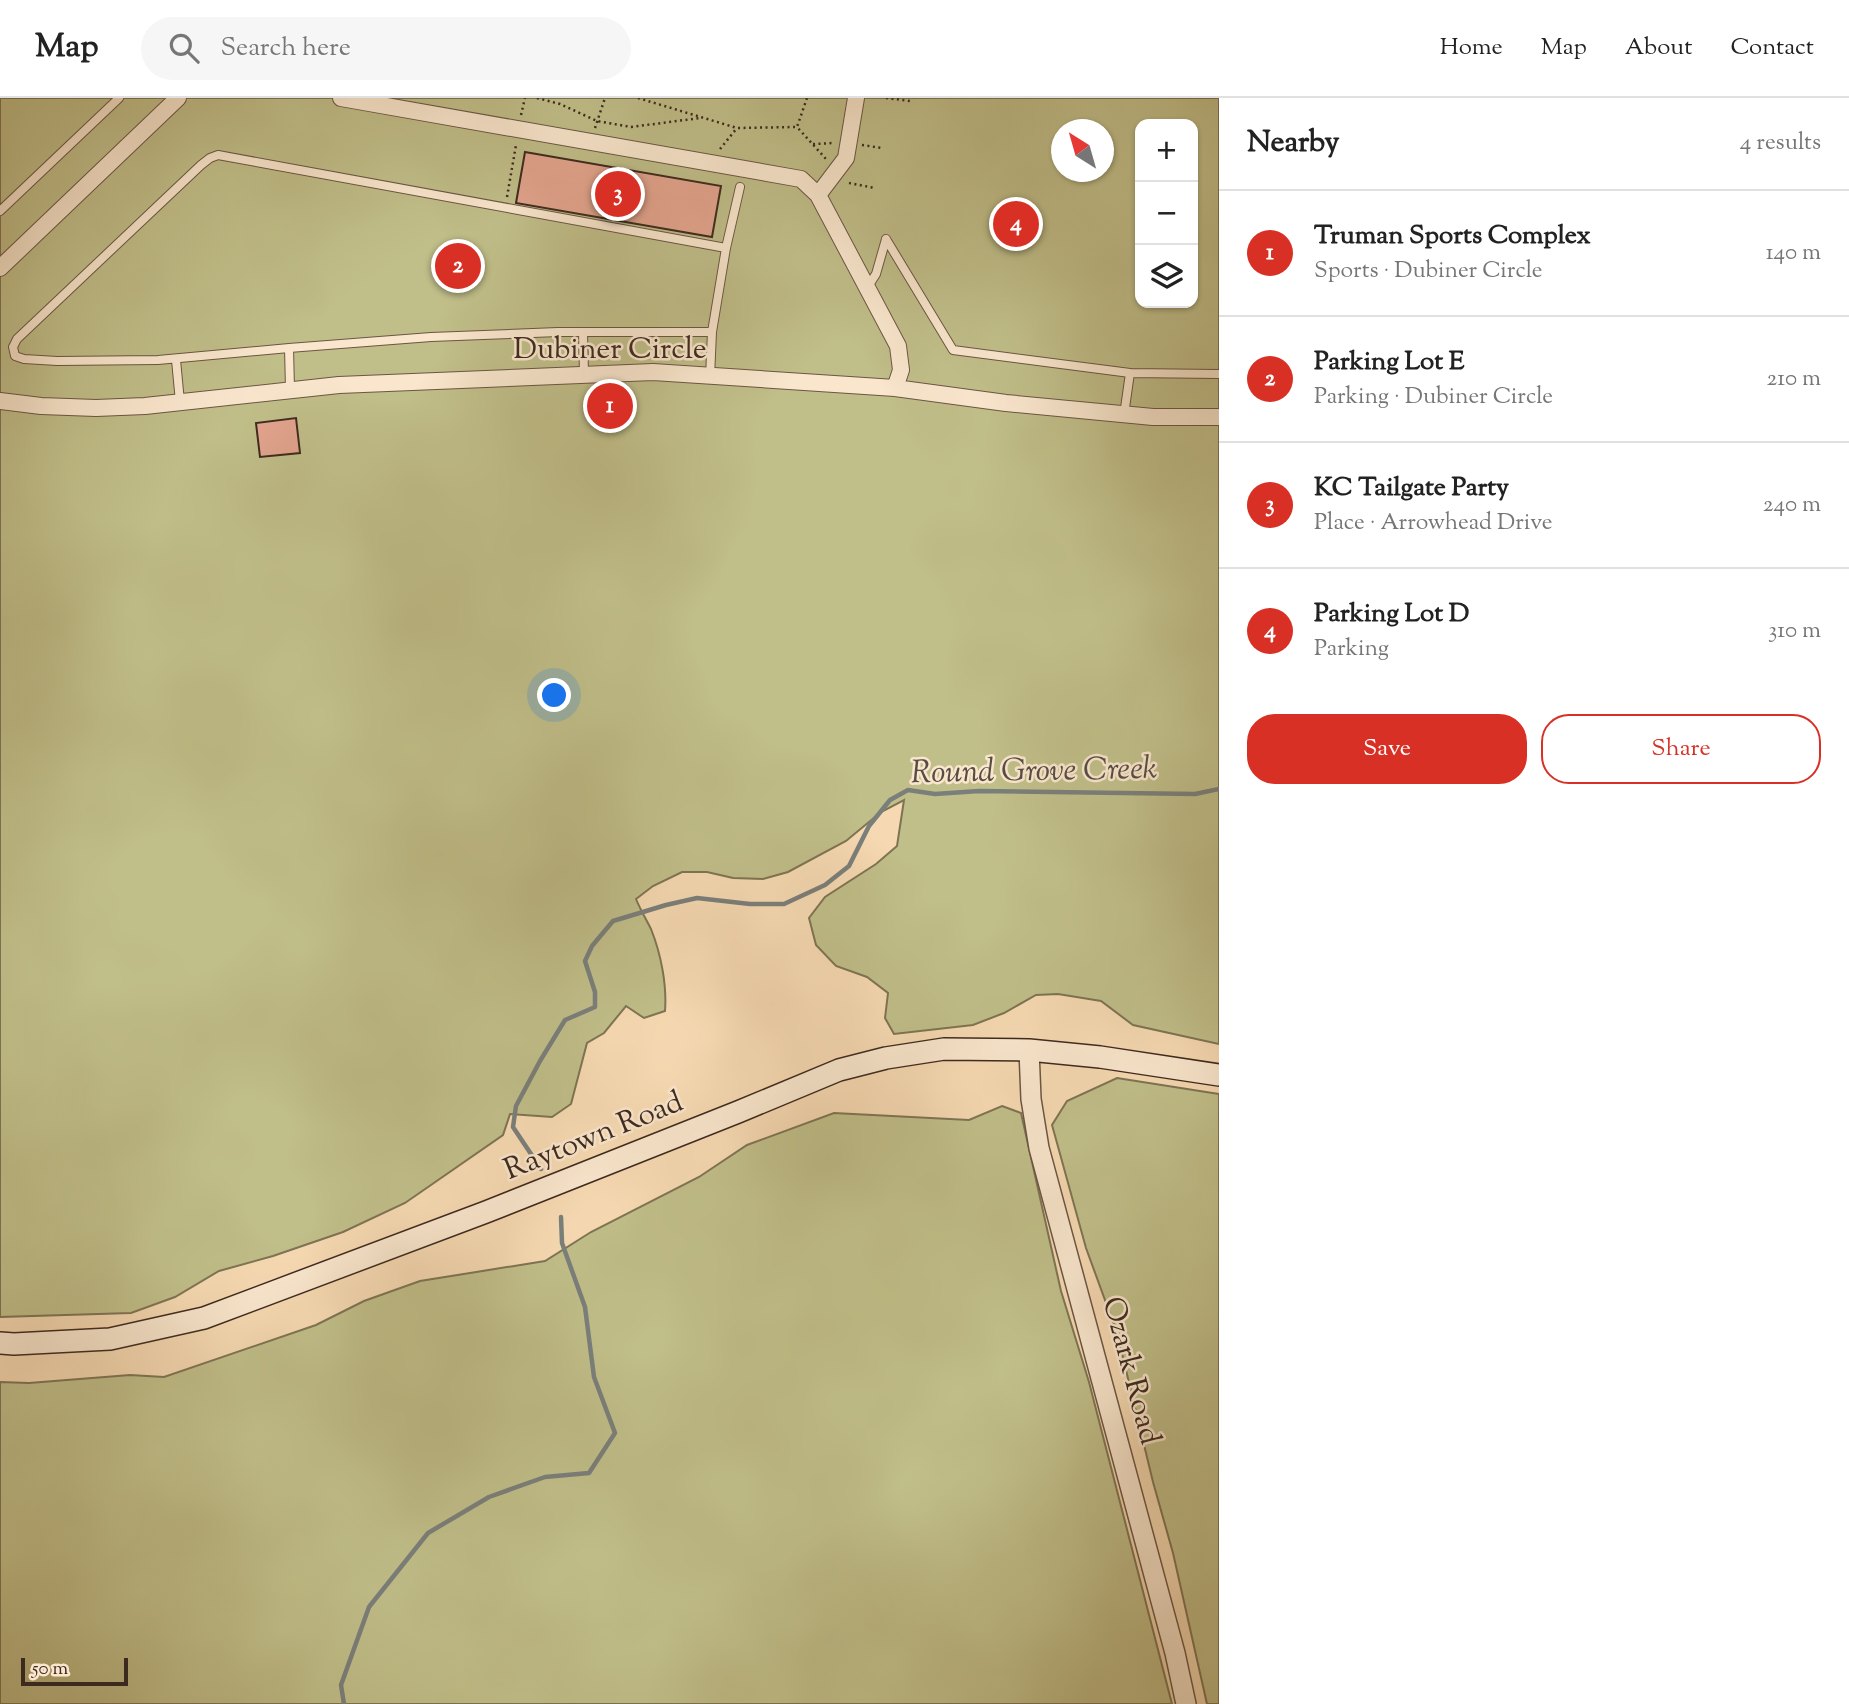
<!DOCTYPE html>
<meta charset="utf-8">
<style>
body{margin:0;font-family:"Sorts Mill Goudy",serif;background:#f6f6f6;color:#222}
.controls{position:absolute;right:21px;top:21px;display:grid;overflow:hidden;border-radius:14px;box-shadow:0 2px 5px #0004}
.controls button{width:63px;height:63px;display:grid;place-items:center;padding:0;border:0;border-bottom:2px solid #e0e0e0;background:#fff;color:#222;font:35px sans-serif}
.compass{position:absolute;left:1051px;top:21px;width:63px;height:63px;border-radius:50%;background:#fff;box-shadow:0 2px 5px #0004;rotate:323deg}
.scale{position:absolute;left:21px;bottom:18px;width:107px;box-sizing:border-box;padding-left:7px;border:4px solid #3d2a1f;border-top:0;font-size:19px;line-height:24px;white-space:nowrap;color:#3d2a1f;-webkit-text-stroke:5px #f9e6cd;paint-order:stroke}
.you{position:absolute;left:555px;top:598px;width:24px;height:24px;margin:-18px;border:5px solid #fff;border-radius:50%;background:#1a73e8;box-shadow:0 0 0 10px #1a73e833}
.badge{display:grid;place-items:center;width:46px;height:46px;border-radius:50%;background:#d93025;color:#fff;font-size:23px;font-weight:700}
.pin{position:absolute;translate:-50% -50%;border:4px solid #fff;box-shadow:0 2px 7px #0006}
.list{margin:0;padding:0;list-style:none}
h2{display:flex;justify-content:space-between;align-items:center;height:91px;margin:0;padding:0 28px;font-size:30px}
h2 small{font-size:23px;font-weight:400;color:#767676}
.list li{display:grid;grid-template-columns:46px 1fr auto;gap:21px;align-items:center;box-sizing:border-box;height:126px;padding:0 28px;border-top:2px solid #e0e0e0}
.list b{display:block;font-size:26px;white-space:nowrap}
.list p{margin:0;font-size:23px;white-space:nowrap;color:#767676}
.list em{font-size:23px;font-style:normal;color:#767676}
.actions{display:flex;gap:14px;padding:21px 28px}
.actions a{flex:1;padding:16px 0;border:2px solid #d93025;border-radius:28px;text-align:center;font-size:24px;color:#d93025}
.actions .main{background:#d93025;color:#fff}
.icon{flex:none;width:38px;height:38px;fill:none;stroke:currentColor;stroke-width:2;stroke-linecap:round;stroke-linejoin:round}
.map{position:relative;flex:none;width:1219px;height:1606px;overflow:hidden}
header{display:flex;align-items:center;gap:42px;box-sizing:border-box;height:98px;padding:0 35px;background:#fff;border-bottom:2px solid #e0e0e0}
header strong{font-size:33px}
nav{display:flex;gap:38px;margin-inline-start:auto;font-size:24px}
.search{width:490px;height:63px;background:#f6f6f6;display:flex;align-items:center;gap:18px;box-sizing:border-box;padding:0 24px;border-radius:38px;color:#767676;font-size:26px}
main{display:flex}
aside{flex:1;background:#fff}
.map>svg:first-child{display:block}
</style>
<header>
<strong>Map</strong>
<div class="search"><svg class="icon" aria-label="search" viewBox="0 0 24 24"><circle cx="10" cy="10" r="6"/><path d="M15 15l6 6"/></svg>Search here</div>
<nav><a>Home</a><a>Map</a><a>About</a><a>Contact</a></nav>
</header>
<main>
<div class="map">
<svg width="1219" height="1606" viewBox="0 0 1219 1606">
<rect width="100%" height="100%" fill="#f6d9b2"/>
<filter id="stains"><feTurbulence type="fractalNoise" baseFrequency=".00286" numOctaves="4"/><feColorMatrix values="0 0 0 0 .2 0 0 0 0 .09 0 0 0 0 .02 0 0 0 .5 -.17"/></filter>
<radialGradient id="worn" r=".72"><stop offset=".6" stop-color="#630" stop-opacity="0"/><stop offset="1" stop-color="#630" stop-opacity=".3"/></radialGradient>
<!-- green -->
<path fill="#c0be89" stroke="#7e7454" stroke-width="2" fill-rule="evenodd" d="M0 0H1219V946L1133 927 1101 903 1058 896 1036 897 1004 915 973 927 894 936 885 920 888 895 867 879 836 868 816 847 809 820 825 799 876 766 897 748 904 702 881 714 846 743 788 774 763 781 733 780 707 774H682L653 788 636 801C640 811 646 821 651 831 661 856 667 887 665 913L644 920 626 908 604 935 587 945 571 1006 552 1019 510 1016 503 1037 405 1105 343 1134 273 1158 219 1173 175 1199 131 1215 0 1219ZM1140 26H1193V205H1140ZM1062 32H1104V74H1062Z
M1117 980 1219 996V1606H1207L1173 1455 1153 1384 1117 1235 1086 1150 1052 1027 1067 1003Z
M1002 1008 1021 1015 1061 1193 1089 1284 1172 1606H0V1284L29 1285 130 1277 164 1279 316 1227 364 1203 420 1183 545 1163 591 1134 699 1079 747 1047 834 1015 969 1022Z"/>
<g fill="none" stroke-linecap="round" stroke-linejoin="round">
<!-- stream -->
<path stroke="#7a7f7b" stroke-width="4.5" d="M541 1071 513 1029 516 1008 540 963 565 922 595 909V894L585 863 592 848 613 823 666 807 697 800 750 806H784L825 787 849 768 869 728 890 702 908 692 935 696 979 693 1195 696 1219 691
M344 1606 341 1587 369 1509 428 1435 489 1399 545 1379 589 1375 615 1335 594 1279 585 1209 562 1145 561 1119"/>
</g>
<!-- building -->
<path fill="#e3a48e" stroke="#3d2a1f" stroke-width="2" d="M525 54 721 88 712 139 516 105Z
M296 320 300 355 260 359 256 325Z"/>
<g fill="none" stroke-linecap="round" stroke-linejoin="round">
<defs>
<path id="service" d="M218 57 726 150 712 234H558L431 239 289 250 158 262 57 263 24 261 15 258 13 249 17 241 201 67 210 60Z
M0 113 119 0
M886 141 953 252 1130 275 1219 276
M726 150 740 89
M867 190 876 176 886 141
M583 234 584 276
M289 250 290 291
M176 262 180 304
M710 279 712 234
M1124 317 1130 275"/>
<path id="minor" d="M341 0 801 81 818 97
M856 0 846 60 818 97 898 248 901 272 895 290
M0 170 178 0
M0 303 41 308 96 310 145 308 339 287 653 274 895 290 1006 305 1153 319H1219"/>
<path id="tertiary" d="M1029 952 1031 1001 1039 1050 1175 1555 1186 1606"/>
<path id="secondary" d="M0 1245 14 1246 110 1241 204 1220 486 1114 738 1014 839 972 886 960 944 951 1029 952 1100 959 1219 977"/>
</defs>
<!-- service casing -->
<use href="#service" stroke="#6b5644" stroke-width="10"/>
<!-- minor casing -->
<use href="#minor" stroke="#6b5644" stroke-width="18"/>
<!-- tertiary casing -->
<use href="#tertiary" stroke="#6b5644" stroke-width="22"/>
<!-- secondary casing -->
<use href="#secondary" stroke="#3d2a1f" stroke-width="24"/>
<!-- path -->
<path stroke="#3d2a1f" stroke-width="2.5" stroke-dasharray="2 3.5" stroke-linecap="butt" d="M537 0 560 6 597 23 631 29 700 20
M638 0 737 30 797 29
M807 0 797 29 826 61
M886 0 910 3
M521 17 525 0
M595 30 605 0
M813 46 834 45
M862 47 882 50
M720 51 737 30
M849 85 875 90
M507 99 516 47"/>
<!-- service -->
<use href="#service" stroke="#f9e6cd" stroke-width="8"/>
<!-- minor -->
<use href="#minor" stroke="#f9e6cd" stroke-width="16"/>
<!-- tertiary -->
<use href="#tertiary" stroke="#f9e6cd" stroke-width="19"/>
<!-- secondary -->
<use href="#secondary" stroke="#f9e6cd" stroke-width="21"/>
</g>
<g text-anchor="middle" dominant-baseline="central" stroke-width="5" stroke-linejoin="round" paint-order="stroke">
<!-- street labels -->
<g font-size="30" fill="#3d2a1f" stroke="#f9e6cd">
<text x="610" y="252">Dubiner Circle</text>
<text transform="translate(594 1039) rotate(-22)">Raytown Road</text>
<text transform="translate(1130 1273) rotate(75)">Ozark Road</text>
</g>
<!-- water labels -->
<g font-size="32" font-style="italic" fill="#564d45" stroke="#f9e6cd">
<text transform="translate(1034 674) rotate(-1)">Round Grove Creek</text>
</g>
</g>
<rect width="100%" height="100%" filter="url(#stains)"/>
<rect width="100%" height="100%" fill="url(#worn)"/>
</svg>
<div class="controls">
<button>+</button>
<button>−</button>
<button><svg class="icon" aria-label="layers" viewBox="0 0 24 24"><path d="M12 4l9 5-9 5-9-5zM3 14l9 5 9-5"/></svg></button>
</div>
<svg class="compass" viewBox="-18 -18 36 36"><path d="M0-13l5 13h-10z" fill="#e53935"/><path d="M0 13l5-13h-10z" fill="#767676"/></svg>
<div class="scale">50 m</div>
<div class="you"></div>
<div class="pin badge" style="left:610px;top:308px">1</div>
<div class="pin badge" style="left:458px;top:168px">2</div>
<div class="pin badge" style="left:618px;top:96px">3</div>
<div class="pin badge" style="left:1016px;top:126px">4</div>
</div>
<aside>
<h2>Nearby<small>4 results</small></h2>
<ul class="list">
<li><span class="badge">1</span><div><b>Truman Sports Complex</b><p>Sports · Dubiner Circle</p></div><em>140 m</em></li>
<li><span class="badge">2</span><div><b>Parking Lot E</b><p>Parking · Dubiner Circle</p></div><em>210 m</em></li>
<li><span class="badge">3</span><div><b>KC Tailgate Party</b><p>Place · Arrowhead Drive</p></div><em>240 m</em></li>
<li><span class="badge">4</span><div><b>Parking Lot D</b><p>Parking</p></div><em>310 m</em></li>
</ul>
<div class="actions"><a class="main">Save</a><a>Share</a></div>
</aside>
</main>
